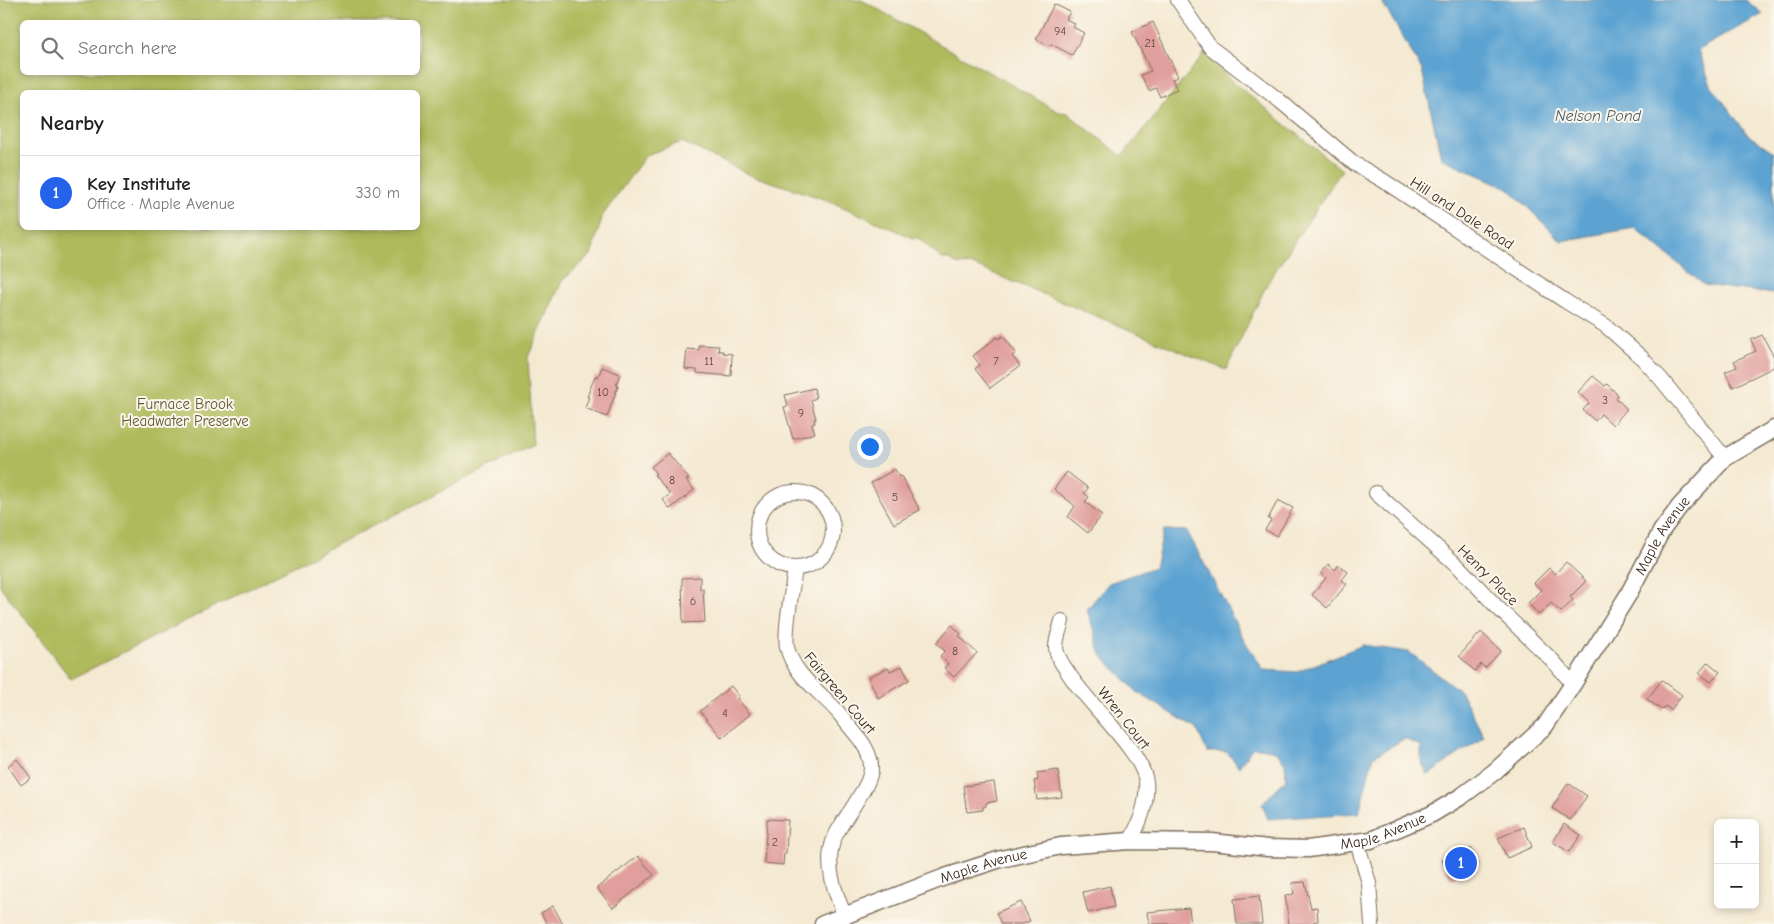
<!DOCTYPE html>
<meta charset="utf-8">
<style>
body{margin:0;font-family:"Comic Neue",sans-serif;background:#f6f6f6;color:#222}
.controls{position:absolute;right:15px;bottom:15px;display:grid;overflow:hidden;border-radius:8px;box-shadow:0 2px 8px #0003}
.controls button{width:45px;height:45px;display:grid;place-items:center;padding:0;border:0;border-bottom:1px solid #e0e0e0;background:#fff;color:#222;font:25px sans-serif}
.you{position:absolute;left:869px;top:446px;width:18px;height:18px;margin:-12px;border:4px solid #fff;border-radius:50%;background:#1a73e8;box-shadow:0 0 0 8px #1a73e833}
.badge{display:grid;place-items:center;width:32px;height:32px;border-radius:50%;background:#2563eb;color:#fff;font-size:16px;font-weight:700}
.pin{position:absolute;translate:-50% -50%;border:2px solid #fff;box-shadow:0 1px 5px #0006}
.list{margin:0;padding:0;list-style:none}
h2{display:flex;justify-content:space-between;align-items:center;height:65px;margin:0;padding:0 20px;font-size:21px}
h2 small{font-size:16px;font-weight:400;color:#767676}
.list li{display:grid;grid-template-columns:32px 1fr auto;gap:15px;align-items:center;box-sizing:border-box;height:75px;padding:0 20px;border-top:1px solid #e0e0e0}
.list b{display:block;font-size:19px;white-space:nowrap}
.list p{margin:0;font-size:16px;white-space:nowrap;color:#767676}
.list em{font-size:16px;font-style:normal;color:#767676}
.icon{flex:none;width:28px;height:28px;fill:none;stroke:currentColor;stroke-width:2;stroke-linecap:round;stroke-linejoin:round}
.map{position:relative;flex:none;width:1774px;height:924px;overflow:hidden}
.search{position:absolute;background:#fff;box-shadow:0 2px 8px #0003;left:20px;top:20px;width:400px;height:55px;display:flex;align-items:center;gap:12px;box-sizing:border-box;padding:0 18px;border-radius:8px;color:#767676;font-size:19px}
.panel{position:absolute;background:#fff;box-shadow:0 2px 8px #0003;left:20px;top:90px;width:400px;height:140px;border-radius:8px}
.map>svg:first-child{display:block}
</style>
<div class="map">
<svg width="1774" height="924" viewBox="0 0 1774 924">
<rect width="100%" height="100%" fill="#fbf7ec"/>
<filter id="ink" filterUnits="userSpaceOnUse"><feTurbulence type="fractalNoise" baseFrequency=".02" numOctaves="2"/><feDisplacementMap in="SourceGraphic" scale="10" xChannelSelector="R" yChannelSelector="G"/><feConvolveMatrix kernelMatrix="1 2 1 2 8 2 1 2 1" color-interpolation-filters="sRGB"/></filter>
<filter id="wash" filterUnits="userSpaceOnUse"><feTurbulence type="fractalNoise" baseFrequency=".0096" numOctaves="4" result="noise"/><feDisplacementMap in="SourceGraphic" scale="20" xChannelSelector="R" yChannelSelector="G"/><feGaussianBlur stdDeviation="1.12" result="paint"/><feColorMatrix in="noise" values="0 0 0 0 0 0 0 0 0 0 0 0 0 0 0 0 0 1.4 0 .05"/><feComposite in="paint" operator="in"/></filter>
<g filter="url(#wash)">
<rect width="100%" height="100%" fill="#f4e9d1"/>
<!-- green -->
<path fill="#aeba5c" stroke="#74723d" fill-rule="evenodd" d="M0 0H862L1059 112 1067 113 1122 156 1205 53 1234 83 1342 170 1268 282 1226 370 975 266 956 264 948 259H942L918 238H913L827 200 750 175 682 142 646 155 603 215 591 255 562 281 528 357 533 445 71 679 0 586ZM22 22H418V72H22ZM22 92H418V228H22Z"/>
<!-- water -->
<path fill="#5ca3d2" stroke="#4c6678" d="M1381 0H1746L1763 14 1698 50 1711 85 1748 135 1774 152V294L1704 285 1635 228 1561 241 1508 188 1441 158 1422 70Z
M1164 530 1187 531 1246 643 1264 670 1297 672 1363 645 1409 652 1461 692 1484 737 1428 775 1421 762V746L1404 739 1373 757 1359 813 1268 819 1262 804 1286 779 1285 763 1276 751 1253 747 1239 767 1227 752H1207L1197 729 1137 692 1101 655 1087 609 1109 583 1155 567Z"/>
<g id="blocks">
<!-- building -->
<path fill="#e09e9c" d="M1054 4 1070 12 1066 19 1075 24 1073 27 1084 33 1072 55 1051 44 1050 46 1036 39Z
M1153 22 1178 77 1172 79 1177 89 1160 97 1156 88 1149 91 1141 75 1151 71 1132 32Z
M1762 335 1774 357V367L1733 387 1725 372 1737 367 1734 361 1756 351 1751 340Z
M1003 336 1016 353 1012 356 1020 366 990 388 975 369 980 365 973 356 997 337 998 339Z
M699 345 719 346 718 351H723V353L732 354 731 376 697 373V370L685 369 687 349 699 350Z
M602 367 620 374 616 385 618 386 607 417 585 408 589 397H587L595 376 598 377Z
M1593 376 1605 386 1607 384 1618 395 1616 398 1627 409 1613 425 1601 414 1595 421 1583 410 1589 403 1578 392Z
M814 388 816 398 811 400 816 419H814L815 423 812 424 815 433 793 439 784 407 788 406 785 395Z
M668 453 689 479 686 480 694 490 670 509 663 500 670 494 654 475 656 474 651 467Z
M895 469 899 477 901 476 920 510 894 524 871 483Z
M1067 472 1088 488 1084 493 1089 497 1085 502 1102 515 1088 533 1068 517 1075 506 1054 489Z
M1278 500 1293 508 1277 536 1265 530 1271 520 1268 519Z
M1566 562 1586 581 1570 597 1573 600 1561 612 1551 603 1539 615 1528 603 1541 590 1534 583 1549 568 1555 574Z
M1328 564 1335 570 1339 565 1348 572 1342 580 1347 584 1327 608 1312 595 1326 578 1321 574Z
M700 577V589H703L705 622 683 623 682 578Z
M952 625 961 634 959 636 977 653 954 677 944 668 948 664 940 656 945 651 936 643Z
M1481 632 1501 651 1485 668 1481 664 1475 671 1459 656Z
M1708 662 1720 672 1711 682 1699 673Z
M902 666 909 680 878 698 868 677 888 668 890 671Z
M1662 680 1682 695 1671 710 1665 706 1662 710 1647 699Z
M731 686 739 696 737 698 750 714 722 738 700 711Z
M17 759 31 778 21 785 8 766Z
M1058 770 1062 797 1037 800 1034 781 1038 780 1037 773Z
M994 782 997 801 986 803V806L983 807V810L967 812 963 786Z
M1568 783 1587 796 1570 820 1552 808Z
M767 819 788 820 786 853H784L783 865 764 863Z
M1564 824 1581 835 1569 852 1553 842Z
M1524 827 1532 847 1507 858 1498 838Z
M1472 848 1479 865 1451 879 1442 860Z
M638 856 654 875 613 908 597 888Z
M1305 882 1311 908 1317 907 1318 921 1313 922V924H1289L1285 895 1294 894 1292 883Z
M1110 886 1114 907 1088 913 1083 892Z
M1259 896 1262 924H1237L1234 899Z
M1021 902 1030 921 1023 924H1001L996 913Z
M553 906 563 924H547L541 913Z
M1189 908 1191 924H1149L1147 912Z"/>
</g>
</g>
<g filter="url(#ink)">
<use href="#blocks" fill-opacity="0" stroke="#7c6d5d" stroke-width="1"/>
<g fill="none" stroke-linecap="round" stroke-linejoin="round">
<defs>
<path id="minor" d="M1178 0 1210 47 1280 101 1355 164 1384 181 1565 301 1606 326 1642 358 1661 379 1725 458
M757 530a38 38 0 1 1 76 0a38 38 0 1 1-76 0Z
M1376 493 1459 567 1496 606 1554 662 1573 684
M795 568C793 587 784 629 787 647 793 674 819 691 837 711 843 718 848 725 854 732 862 741 870 753 871 765 872 776 865 788 859 797 852 810 839 826 834 839 824 864 835 893 845 916
M1062 621C1060 629 1056 639 1056 647 1056 657 1064 666 1069 674 1086 702 1143 752 1146 782 1148 803 1140 823 1130 841
M1357 842 1369 883 1372 924"/>
<g id="tertiary">
<path id="s1" d="M823 924 945 877 1001 859 1061 846 1130 841 1212 842 1268 848 1308 849 1371 840 1432 814 1462 796 1494 772 1545 726 1573 684 1628 595 1662 530 1680 506 1725 458 1774 429"/>
</g>
</defs>
<!-- minor casing -->
<use href="#minor" stroke="#7c6d5d" stroke-width="16"/>
<!-- tertiary casing -->
<use href="#tertiary" stroke="#7c6d5d" stroke-width="19"/>
<!-- minor -->
<use href="#minor" stroke="#fff" stroke-width="14"/>
<!-- tertiary -->
<use href="#tertiary" stroke="#fff" stroke-width="16"/>
</g>
</g>
<g text-anchor="middle" dominant-baseline="central" stroke-width="4" stroke-linejoin="round" paint-order="stroke">
<!-- number labels -->
<g font-size="12" fill="#64473e">
<text x="1060" y="31">94</text>
<text x="1150" y="43">21</text>
<text x="709" y="361">11</text>
<text x="996" y="361">7</text>
<text x="603" y="392">10</text>
<text x="1605" y="400">3</text>
<text x="801" y="413">9</text>
<text x="672" y="480">8</text>
<text x="895" y="497">5</text>
<text x="693" y="601">6</text>
<text x="955" y="651">8</text>
<text x="725" y="713">4</text>
<text x="775" y="842">2</text>
</g>
<!-- street labels -->
<g font-size="15" fill="#3b2a1e" stroke="#fbf7ec">
<text transform="translate(1462 213) rotate(33)">Hill and Dale Road</text>
<text stroke="none"><textPath href="#s1" startOffset="996">Maple Avenue</textPath></text>
<text transform="translate(1488 575) rotate(45)">Henry Place</text>
<text transform="translate(840 693) rotate(50)">Fairgreen Court</text>
<text transform="translate(1124 718) rotate(52)">Wren Court</text>
<text stroke="none"><textPath href="#s1" startOffset="576">Maple Avenue</textPath></text>
<text stroke="none"><textPath href="#s1" startOffset="171">Maple Avenue</textPath></text>
</g>
<!-- park labels -->
<g font-size="15" fill="#5e5531" stroke="#fbf7ec">
<text x="185" y="404">Furnace Brook<tspan x="185" dy="17">Headwater Preserve</tspan></text>
</g>
<!-- water labels -->
<g font-size="16" font-style="italic" fill="#485a66" stroke="#fbf7ec">
<text x="1598" y="116">Nelson Pond</text>
</g>
</g>
</svg>
<div class="controls">
<button>+</button>
<button>−</button>
</div>
<div class="you"></div>
<div class="pin badge" style="left:1461px;top:863px">1</div>
<div class="search"><svg class="icon" aria-label="search" viewBox="0 0 24 24"><circle cx="10" cy="10" r="6"/><path d="M15 15l6 6"/></svg>Search here</div>
<section class="panel">
<h2>Nearby<small></small></h2>
<ul class="list">
<li><span class="badge">1</span><div><b>Key Institute</b><p>Office · Maple Avenue</p></div><em>330 m</em></li>
</ul>
</section>
</div>
